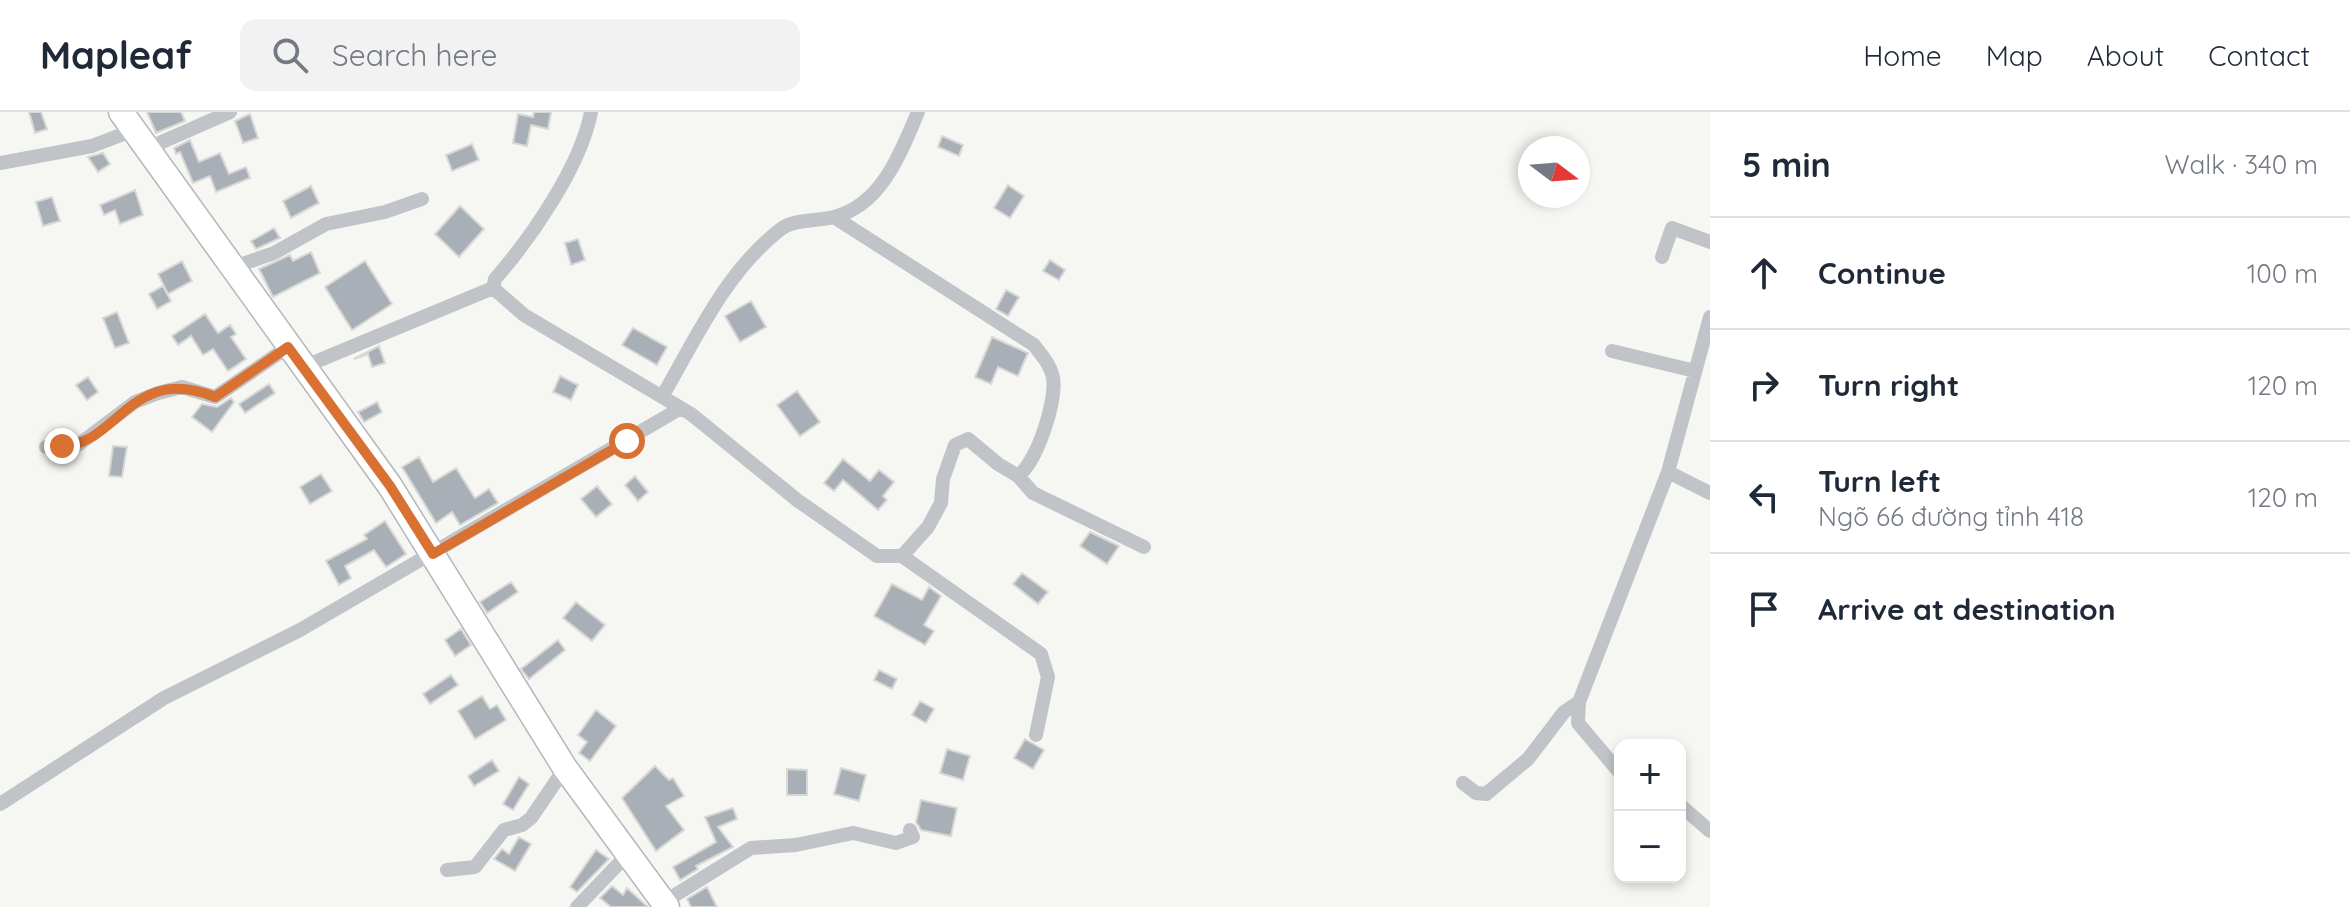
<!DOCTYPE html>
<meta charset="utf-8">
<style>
body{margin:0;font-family:Quicksand,sans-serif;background:#f2f2f3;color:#1f2937}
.controls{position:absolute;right:24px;bottom:24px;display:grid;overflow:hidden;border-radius:16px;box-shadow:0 4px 12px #0003}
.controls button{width:72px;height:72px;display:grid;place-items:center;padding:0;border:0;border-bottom:2px solid #e0e1e3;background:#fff;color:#1f2937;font:40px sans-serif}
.compass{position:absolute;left:1518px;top:24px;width:72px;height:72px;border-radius:50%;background:#fff;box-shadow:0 4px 12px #0003;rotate:106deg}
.stop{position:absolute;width:24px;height:24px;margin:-18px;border:6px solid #d87132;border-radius:50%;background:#fff}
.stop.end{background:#d87132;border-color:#fff;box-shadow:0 2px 8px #0008}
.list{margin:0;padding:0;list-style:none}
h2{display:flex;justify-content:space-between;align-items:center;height:104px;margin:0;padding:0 32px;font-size:34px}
h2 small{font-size:26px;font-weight:400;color:#747a83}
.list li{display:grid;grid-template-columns:52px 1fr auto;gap:24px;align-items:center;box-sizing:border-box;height:112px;padding:0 32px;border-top:2px solid #e0e1e3}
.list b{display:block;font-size:30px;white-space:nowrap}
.list p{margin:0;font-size:26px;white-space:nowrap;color:#747a83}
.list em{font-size:26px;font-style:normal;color:#747a83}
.icon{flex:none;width:44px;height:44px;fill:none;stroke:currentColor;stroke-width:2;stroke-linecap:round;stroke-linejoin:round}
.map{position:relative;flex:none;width:1710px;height:795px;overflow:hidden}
header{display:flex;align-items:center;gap:48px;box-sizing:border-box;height:112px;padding:0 40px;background:#fff;border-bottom:2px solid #e0e1e3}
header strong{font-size:38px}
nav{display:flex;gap:44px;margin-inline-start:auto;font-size:28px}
.search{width:560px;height:72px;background:#f2f2f3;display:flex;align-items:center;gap:20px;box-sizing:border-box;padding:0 28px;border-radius:16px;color:#747a83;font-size:30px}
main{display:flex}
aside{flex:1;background:#fff}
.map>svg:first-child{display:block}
</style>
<header>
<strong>Mapleaf</strong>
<div class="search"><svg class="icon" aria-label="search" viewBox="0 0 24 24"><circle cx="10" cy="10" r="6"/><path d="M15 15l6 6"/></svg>Search here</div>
<nav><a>Home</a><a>Map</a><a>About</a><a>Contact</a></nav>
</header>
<main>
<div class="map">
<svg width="1710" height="795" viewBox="0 0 1710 795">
<rect width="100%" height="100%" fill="#f6f6f3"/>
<!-- building -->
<path fill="#a9afb6" stroke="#d8d8d6" stroke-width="2" d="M29 0H41L47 17 35 21Z
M147 0H181L185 9 156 21Z
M534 0H551L548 17 531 13 527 34 513 31 518 2 533 5Z
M250 2 258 26 243 31 235 9Z
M942 24 963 33 959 44 938 35Z
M190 28 199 50 220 41 229 62 246 55 250 66 216 80 210 64 193 71 180 40 176 42 174 36Z
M472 32 479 48 452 59 446 43Z
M103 41 110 52 98 60 88 45Z
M1008 73 1024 84 1010 106 994 96Z
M311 74 319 91 291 106 283 89Z
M135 78 143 103 120 112 115 98 104 103 100 93Z
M52 85 60 109 43 114 36 90Z
M460 94 484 117 459 145 435 122Z
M274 116 280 126 256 137 251 129Z
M578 127 585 148 571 153 565 131Z
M311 140 320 161 273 185 259 157 290 143 293 149Z
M1050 148 1065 158 1059 168 1043 159Z
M182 149 192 169 168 182 158 162Z
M365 149 392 192 352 218 325 175Z
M163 174 171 189 157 197 149 182Z
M1006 178 1019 185 1008 204 996 197Z
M751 189 766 215 740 230 725 204Z
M117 200 129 231 115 236 103 206Z
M205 202 218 221 230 213 236 222 231 225 246 247 228 259 213 237 203 243 191 224 178 233 172 224Z
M633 216 667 235 657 253 622 233Z
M992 225 1028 241 1018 264 998 255 991 272 975 265Z
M379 234 385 251 372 255 368 242 354 247Z
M560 264 578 273 571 288 553 280Z
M88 265 98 280 87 288 76 273Z
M269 272 275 281 245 301 239 292Z
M797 279 820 310 800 324 777 293Z
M231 286 234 290 212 320 192 305 202 292 217 295Z
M377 290 382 300 364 310 358 300Z
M113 334 127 335 122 365 109 364Z
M419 345 433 370 456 356 475 386 489 377 498 391 460 413 452 400 436 411 402 355Z
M843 347 870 369 879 358 894 370 883 384 887 388 878 398 843 368 834 379 824 371Z
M321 362 332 379 310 392 300 375Z
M635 364 648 380 638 389 625 373Z
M597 374 612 392 596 405 581 387Z
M385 409 406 442 386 455 374 438 345 454 351 466 339 473 326 449 367 427 364 423Z
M1090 420 1119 434 1107 452 1080 434Z
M1022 461 1048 480 1038 492 1013 472Z
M511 470 518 480 487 501 480 490Z
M892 472 922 488 929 475 941 484 924 513 934 519 925 533 874 504Z
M576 490 605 513 592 529 563 506Z
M461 517 471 533 455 544 445 528Z
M558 528 565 538 529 567 521 557Z
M879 558 897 567 892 577 874 568Z
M451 563 458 573 430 592 423 582Z
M482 584 490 597 497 593 506 608 475 627 458 599Z
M920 589 934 597 926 611 912 603Z
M596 598 616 614 590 649 579 641 587 630 578 623Z
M1025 627 1044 638 1033 657 1014 646Z
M947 637 970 644 963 668 940 661Z
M492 648 499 659 474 674 468 664Z
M655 654 669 668 673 666 684 684 666 694 684 718 656 739 622 686Z
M841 656 866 663 859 689 834 682Z
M787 657 807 658V683H787Z
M519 665 529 672 513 698 503 692Z
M921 688 957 696 951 724 921 718 916 710Z
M733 696 737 707 718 715 733 735 696 754 698 757 680 768 673 755 716 730 705 705Z
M519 725 531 732 515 759 494 747 502 737 509 742Z
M596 738 609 747 577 780 570 775Z
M612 774 623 783 627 776 648 795H611L600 786Z
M707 775 717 795H691L687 787Z"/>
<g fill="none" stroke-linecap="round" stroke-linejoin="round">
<defs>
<path id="primary" d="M121 0 390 374 565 656 667 795"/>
</defs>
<!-- primary casing -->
<use href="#primary" stroke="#b3b6bb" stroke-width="27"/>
<!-- minor -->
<path stroke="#c0c3c7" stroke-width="14" d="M591 0C581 54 531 126 495 167L493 176 524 203 691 302 797 388 877 444H902L1041 542 1048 565 1036 623
M146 37 230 0
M0 51 92 34 134 18
M834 105 1034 233C1042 244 1050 252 1053 265 1057 289 1037 350 1018 364
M1662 145 1672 116 1710 130
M234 155 274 141 326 112 385 100 422 87
M1612 239 1695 259
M303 255 493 176
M662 285C696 226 726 159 781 117 794 107 819 109 834 105 882 93 901 40 918 0
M46 335 78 333 135 290 158 281 182 275 215 285 288 235
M1668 360 1710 381
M902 444 928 415 941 391 943 367 955 333 968 327 998 352 1018 364 1033 381 1144 435
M1620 661 1578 611 1579 590 1668 360 1710 205
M1463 671 1476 681 1486 682 1528 647 1564 600 1579 590
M0 692 164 586 300 518 681 296
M1680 693 1710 719
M447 758 475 755 504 718 522 713 531 706 565 656
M664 790 751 736 796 733 853 721 896 731 913 725 910 718
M577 795 627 743"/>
<!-- primary -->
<use href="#primary" stroke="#fff" stroke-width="24"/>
</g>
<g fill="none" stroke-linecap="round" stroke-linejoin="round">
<!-- route -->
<path stroke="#d87132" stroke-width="10" d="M62 334C118 333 131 251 215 285L288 235 390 374 433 442 627 329"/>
</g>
</svg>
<div class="controls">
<button>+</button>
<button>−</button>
</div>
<svg class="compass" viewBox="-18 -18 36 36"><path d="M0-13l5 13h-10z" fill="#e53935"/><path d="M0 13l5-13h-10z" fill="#747a83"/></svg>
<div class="stop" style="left:627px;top:329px"></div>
<div class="stop end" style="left:62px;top:334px"></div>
</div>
<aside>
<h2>5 min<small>Walk · 340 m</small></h2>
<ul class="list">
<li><svg class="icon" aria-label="ahead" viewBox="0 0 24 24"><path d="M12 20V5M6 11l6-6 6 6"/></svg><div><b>Continue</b></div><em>100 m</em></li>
<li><svg class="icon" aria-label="right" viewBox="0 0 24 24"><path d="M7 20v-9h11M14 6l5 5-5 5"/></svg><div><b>Turn right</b></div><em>120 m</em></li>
<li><svg class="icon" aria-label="left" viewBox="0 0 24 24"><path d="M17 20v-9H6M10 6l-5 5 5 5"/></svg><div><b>Turn left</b><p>Ngõ 66 đường tỉnh 418</p></div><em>120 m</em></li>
<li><svg class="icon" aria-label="arrive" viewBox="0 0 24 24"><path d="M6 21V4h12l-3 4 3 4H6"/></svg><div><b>Arrive at destination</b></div></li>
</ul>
</aside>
</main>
